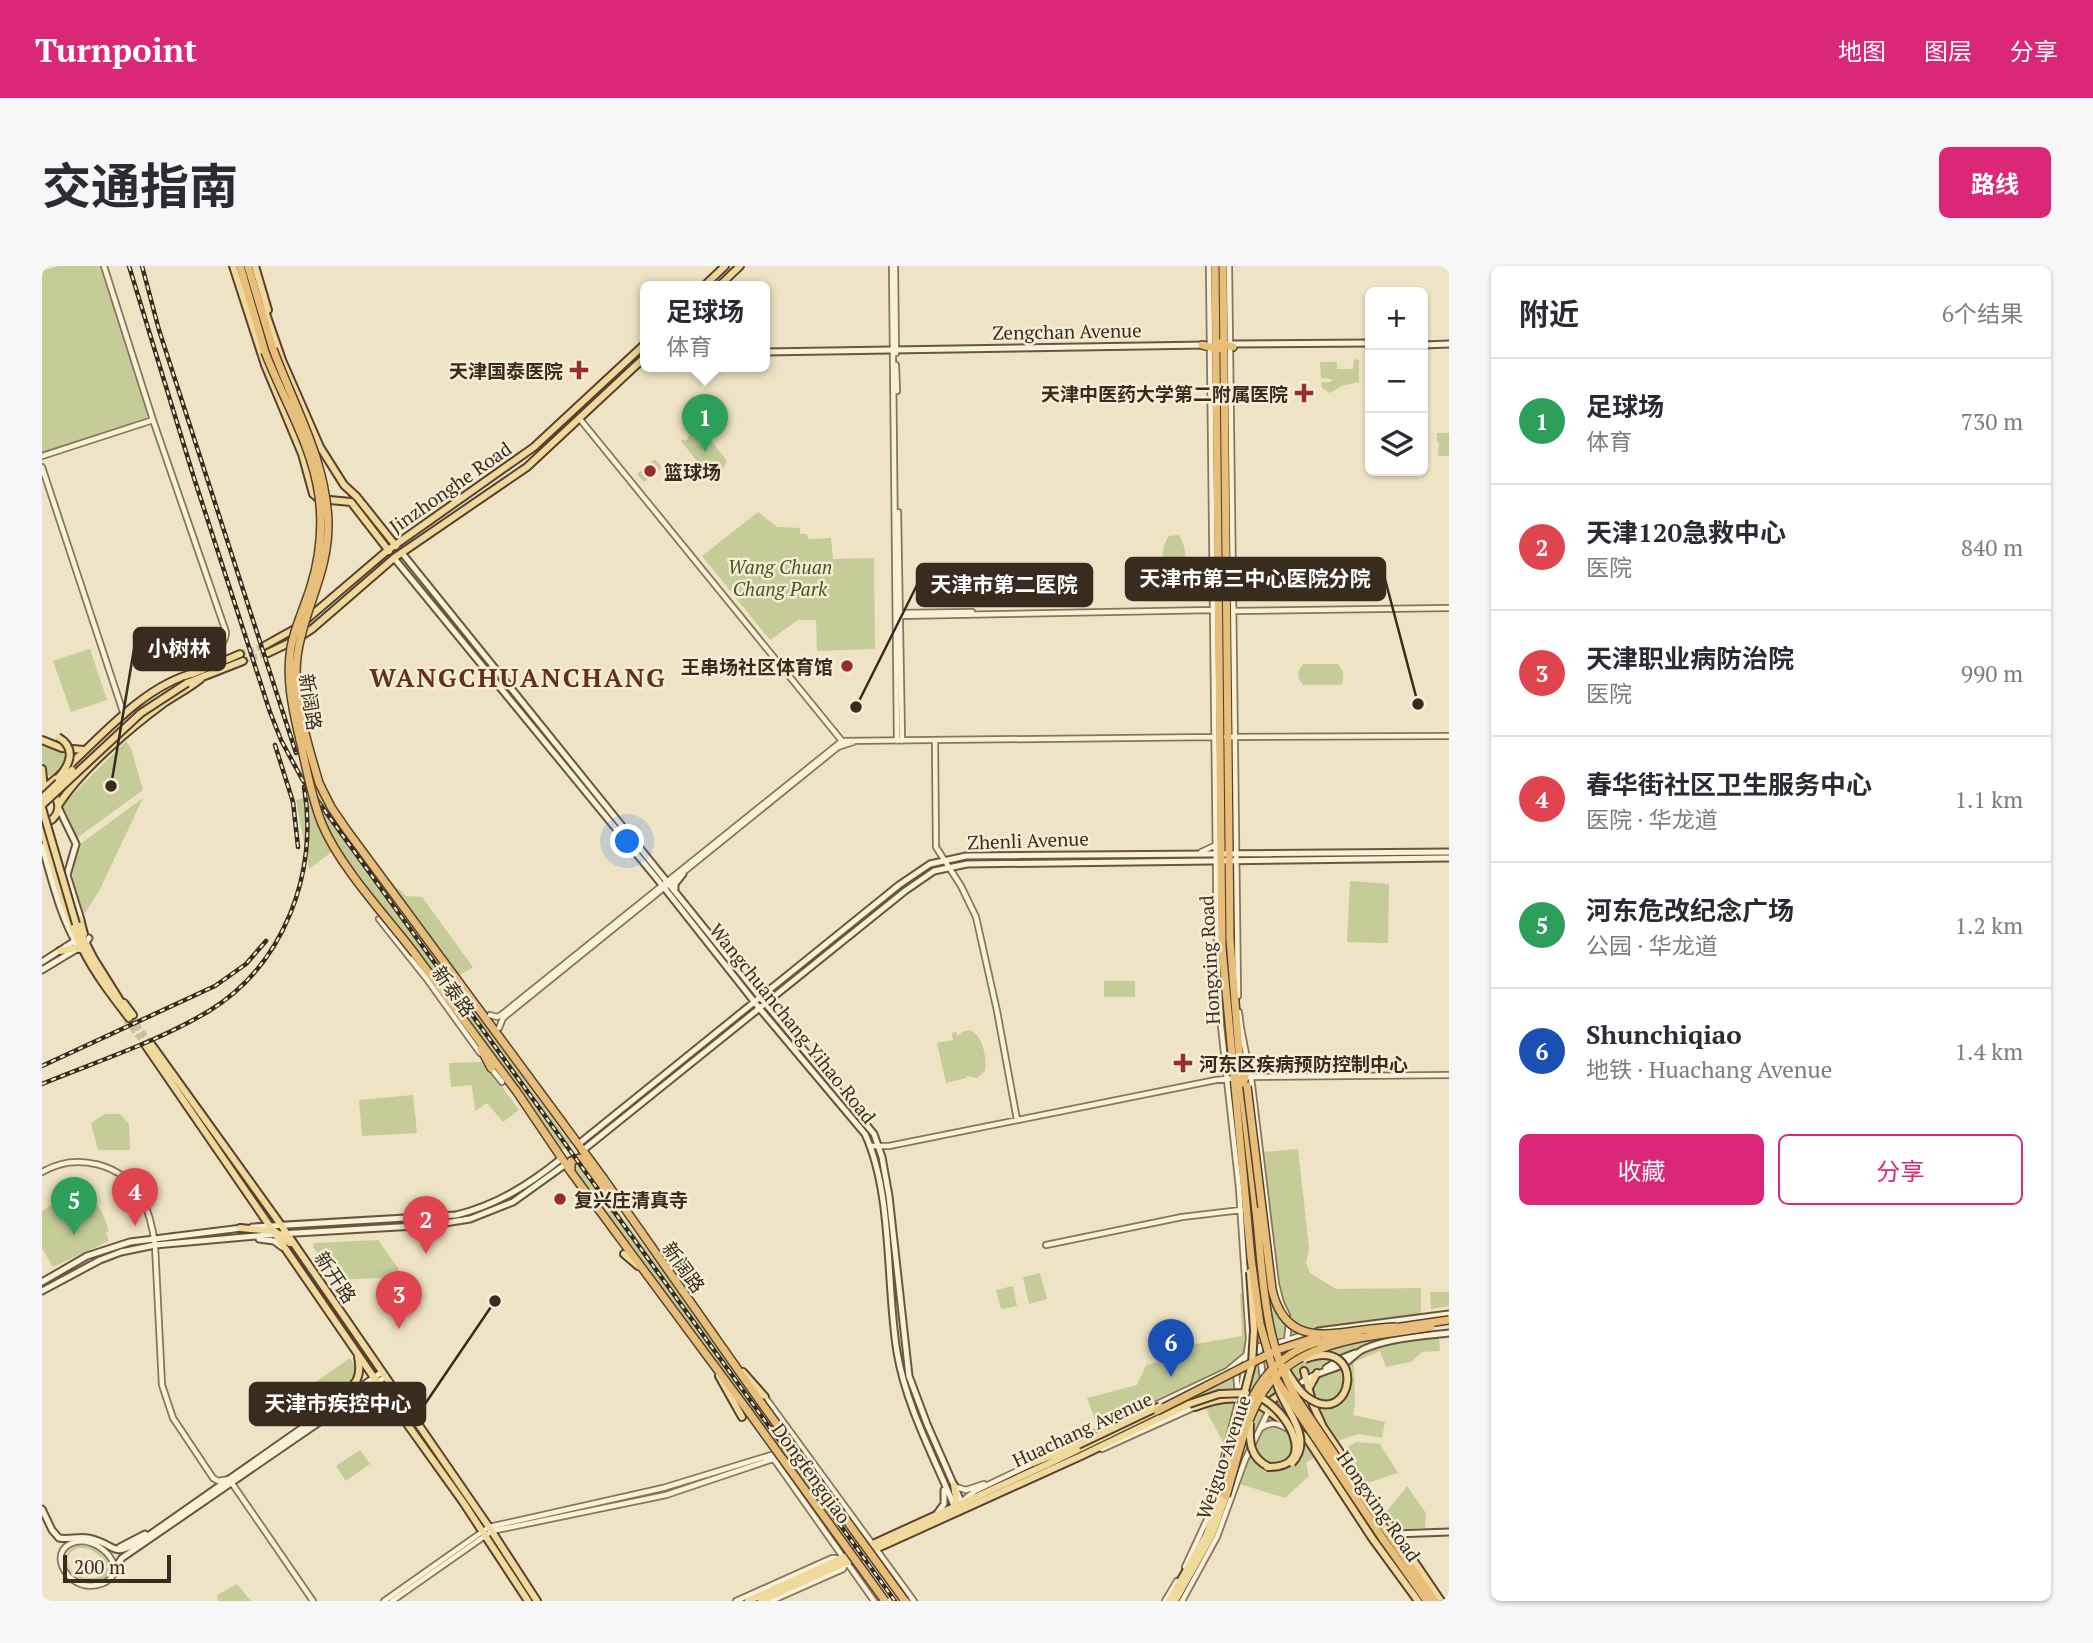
<!DOCTYPE html>
<html lang="zh">
<meta charset="utf-8">
<style>
body{margin:0;font-family:"PT Serif","Noto Sans SC",serif;background:#f7f7f7;color:#2b2b33}
.controls{position:absolute;right:21px;top:21px;display:grid;overflow:hidden;border-radius:10px;box-shadow:0 2px 5px #0004}
.controls button{width:63px;height:63px;display:grid;place-items:center;padding:0;border:0;border-bottom:2px solid #e1e1e2;background:#fff;color:#2b2b33;font:35px sans-serif}
.scale{position:absolute;left:21px;bottom:18px;width:108px;box-sizing:border-box;padding-left:7px;border:4px solid #392c1f;border-top:0;font-size:19px;line-height:24px;white-space:nowrap;color:#392c1f;-webkit-text-stroke:5px #f5edd4;paint-order:stroke}
.you{position:absolute;left:586px;top:576px;width:24px;height:24px;margin:-18px;border:5px solid #fff;border-radius:50%;background:#1a73e8;box-shadow:0 0 0 10px #1a73e833}
.badge{display:grid;place-items:center;width:46px;height:46px;border-radius:50%;background:#db2777;color:#fff;font-size:23px;font-weight:700}
.pin{position:absolute;translate:-50% -58px;filter:drop-shadow(0 2px 4px #0008)}
.pin::after{content:'';position:absolute;top:37px;width:24px;height:21px;background:inherit;clip-path:polygon(0 0,100% 0,50% 100%)}
.popup{position:absolute;left:598px;top:15px;width:130px;height:91px;box-sizing:border-box;display:grid;place-content:center;border-radius:10px;background:#fff;filter:drop-shadow(0 2px 5px #0005);font-size:23px;white-space:nowrap;color:#7c7c81}
.popup b{font-size:26px;color:#2b2b33}
.popup::after{content:'';position:absolute;left:50%;top:100%;margin-left:-14px;border:14px solid transparent;border-top-color:#fff}
.list{margin:0;padding:0;list-style:none}
h2{display:flex;justify-content:space-between;align-items:center;height:91px;margin:0;padding:0 28px;font-size:30px}
h2 small{font-size:23px;font-weight:400;color:#7c7c81}
.list li{display:grid;grid-template-columns:46px 1fr auto;gap:21px;align-items:center;box-sizing:border-box;height:126px;padding:0 28px;border-top:2px solid #e1e1e2}
.list b{display:block;font-size:26px;white-space:nowrap}
.list p{margin:0;font-size:23px;white-space:nowrap;color:#7c7c81}
.list em{font-size:23px;font-style:normal;color:#7c7c81}
.actions{display:flex;gap:14px;padding:21px 28px}
.actions a{flex:1;padding:16px 0;border:2px solid #db2777;border-radius:10px;text-align:center;font-size:24px;color:#db2777}
.actions .main{background:#db2777;color:#fff}
.icon{flex:none;width:38px;height:38px;fill:none;stroke:currentColor;stroke-width:2;stroke-linecap:round;stroke-linejoin:round}
.map{position:relative;flex:none;width:1407px;height:1335px;overflow:hidden;border-radius:10px}
header{display:flex;align-items:center;gap:42px;box-sizing:border-box;height:98px;padding:0 35px;background:#db2777;color:#fff}
header strong{font-size:33px}
nav{display:flex;gap:38px;margin-inline-start:auto;font-size:24px}
.intro{display:flex;align-items:center;justify-content:space-between;box-sizing:border-box;height:168px;padding:0 42px}
h1{margin:0;font-size:49px}
.button{padding:18px 32px;border-radius:10px;background:#db2777;color:#fff;font-size:24px;font-weight:700}
main{display:flex;gap:42px;padding:0 42px}
aside{flex:1;background:#fff;border-radius:10px;box-shadow:0 2px 5px #0004}
.map>svg:first-child{display:block}
</style>
<header>
<strong>Turnpoint</strong>
<nav><a>地图</a><a>图层</a><a>分享</a></nav>
</header>
<div class="intro"><h1>交通指南</h1><a class="button">路线</a></div>
<main>
<div class="map">
<svg width="1407" height="1335" viewBox="0 0 1407 1335">
<rect width="100%" height="100%" fill="#eee3c4"/>
<!-- green -->
<path fill="#c5cc98" fill-rule="evenodd" d="M16 0H58L107 151 0 187V5Z
M1312 93 1317 94V116L1300 120 1288 127 1280 122 1279 116H1289L1290 113 1279 112 1278 96H1295V103H1311Z
M661 164 685 195 680 205 671 209 672 212 670 214 639 175 641 173 644 175 649 167Z
M1395 167H1407V190H1396L1397 176H1395Z
M613 193 620 202 602 216 595 208Z
M716 246 735 261 758 262V268H765L766 273 789 272 791 293 832 292 833 383 775 385 774 354H756L728 374 660 290Z
M1137 269C1143 277 1147 300 1141 309 1138 313 1135 313 1131 315L1124 312C1119 301 1119 280 1127 270Z
M48 383 65 434 29 446 11 395Z
M1261 398H1296C1302 406 1303 411 1299 419H1261C1254 411 1255 406 1261 398Z
M84 475 89 482 101 524 35 572 19 540Z
M0 476 33 488 7 511 0 495Z
M278 527 353 620 364 630 380 631 431 701 410 714 529 878 520 884 452 788 296 581 267 603 254 534Z
M101 532 58 623 42 649 32 618 29 598 37 579Z
M1308 615 1347 618 1346 677 1305 676Z
M1062 715H1093V731H1062Z
M927 764C941 768 945 792 943 805L935 812 924 810V812L904 817 895 777 911 774 910 767 914 766 915 770 920 766Z
M442 796 477 844 461 856 445 837 433 845 430 819 409 821 407 797Z
M371 829 375 867 320 870 317 834Z
M63 848H78L87 858 88 884H56L49 857Z
M1256 883 1267 982 1264 997 1268 1007 1294 1023 1379 1022V1056L1397 1072 1398 1085 1380 1086 1369 1096 1344 1101 1338 1085 1312 1096 1313 1139 1311 1149 1343 1156 1340 1172 1317 1168 1298 1174 1264 1197 1267 1210 1243 1232 1198 1218 1207 1191 1183 1180 1167 1150 1155 1116 1056 1161 1045 1132 1095 1119 1104 1099 1143 1091 1142 1080 1200 1070 1198 1028 1238 1018 1221 886Z
M535 894 540 897 627 1014 815 1277 808 1280 594 986 531 904 530 898Z
M36 932C60 937 60 945 67 965L64 967 67 975 11 1001 0 982V945L18 933Z
M336 974 356 1002 357 1006 352 1011 296 1014 271 981 272 977Z
M998 1007 1005 1033 987 1038 981 1011Z
M971 1020 975 1040 959 1043 954 1024Z
M1388 1026H1407V1040L1389 1043Z
M308 1092 314 1102 312 1113 287 1132 275 1115Z
M1314 1176 1338 1178 1356 1207 1325 1217 1303 1183Z
M318 1184 328 1198 304 1215 294 1200Z
M1365 1220 1384 1247 1383 1262 1356 1263 1345 1245Z
M42 1277 58 1283 67 1294V1309C42 1335 0 1285 42 1277ZM36 1282C48 1281 57 1287 63 1298L61 1308C40 1323 9 1293 36 1282Z
M195 1318 209 1335H176L175 1329Z"/>
<g fill="none" stroke-linecap="round" stroke-linejoin="round">
<!-- primary-tunnel -->
<path stroke="#cabea3" stroke-width="6" stroke-dasharray="6 3" stroke-linecap="butt" d="M198 388 222 380
M201 395 226 387
M89 751 109 778
M84 754 104 780"/>
<defs>
<path id="tertiary" d="M62 0 111 154 184 366C184 385 157 389 152 407
M850 0 855 475
M853 0 854 87
M1187 0 1196 730
M854 99 855 125
M537 152 800 475
M0 190 111 154
M0 201 82 449
M856 246 860 475
M1191 345 1407 342
M854 347 930 346
M854 350 1172 344
M1184 471 1407 470
M893 476 894 581 919 620 934 651 955 745 975 854
M1159 586 1174 579
M337 653 384 712 438 787
M1197 746 1199 762
M448 749 455 751 459 749 800 475 1172 471
M457 762 461 752 796 481 811 476
M1199 762 1210 819 1234 1018 1239 1037 1245 1049
M449 802 460 816
M1203 811 1407 809
M828 880H847L1174 814 1195 812
M0 906C34 886 80 897 100 932 107 946 111 964 113 979L120 1119 131 1152 171 1212 176 1215 187 1213 271 1335
M1004 979 1140 951 1199 944
M1245 1074 1247 1057
M1217 1080 1221 1113
M1210 1085 1268 1067
M1194 1106 1196 1129
M1236 1130 1247 1151
M723 1131 872 1335
M1219 1162C1230 1154 1238 1158 1249 1165
M1060 1183 1153 1141
M1015 1185 1185 1105 1203 1090
M914 1221 924 1224 942 1218
M919 1236 933 1225 992 1197
M40 1275C67 1277 89 1312 55 1319 23 1326 0 1278 40 1275Z
M1143 1301 1168 1247 1199 1124 1207 1073 1197 922 1179 760 1175 690 1167 0
M342 1335 447 1261 621 1222 729 1189 832 1335
M350 1335 450 1265 624 1229 731 1193
M694 1335 790 1292H799
M729 1335 801 1303 804 1297
M1123 1335 1135 1315
M1140 1335 1175 1271 1203 1194 1227 1144"/>
<path id="secondary" d="M1188 78 1328 77
M1381 79 1407 78
M722 86 1164 79
M360 287 718 731 832 868 840 891 847 930 867 1110 885 1158 921 1240
M352 292 620 619 718 743 823 868C851 928 844 1020 855 1086 864 1140 892 1191 913 1242
M17 543 34 578 25 609 39 654
M0 580C10 614 18 651 37 682
M633 623V618L641 608
M0 696 34 674
M0 704 43 678 47 672
M539 876 857 619 888 598 924 590 1407 586
M540 885 863 625 892 605 925 598 1407 592
M210 961 414 949C455 939 488 918 520 892
M217 973 232 975 240 981
M0 1016 45 990 88 976 200 962
M0 1025 58 994 79 986 113 979 237 968 390 959 428 953 471 936 524 898
M1276 1065 1407 1048
M1284 1102 1298 1093 1313 1087
M1260 1116C1274 1107 1286 1105 1300 1099 1308 1095 1313 1087 1322 1083 1348 1072 1378 1070 1407 1067
M0 1243 10 1264 17 1272C27 1274 36 1270 46 1272 77 1278 67 1295 103 1272L340 1106
M894 1249 902 1238V1224
M1352 1268 1407 1266
M78 1281 103 1268
M72 1304 80 1292 343 1111"/>
<path id="primary" d="M191 0 223 99 260 188 271 228 277 233 309 236 347 285
M213 0 226 44
M662 20 683 0
M677 20 698 0
M222 42 240 94 278 181 302 219 315 231 354 280
M264 354 346 284 492 181 604 77
M222 380 256 361
M226 387 253 374 270 363 352 292 485 201 604 90
M150 408 198 388
M145 417 201 395
M0 474 20 482 42 484
M0 503 2 522
M2 522C14 514 24 503 34 493 68 461 106 419 152 407
M17 538C40 503 88 462 122 437 135 428 150 421 162 410
M0 558C17 554 21 539 10 526
M0 564C13 604 22 646 41 684 53 708 70 730 87 752
M38 653 42 668
M34 658 52 693 82 741
M18 685 33 682 43 684
M82 737 91 749
M109 778 239 959 447 1261 495 1335
M104 780 335 1116 421 1236 486 1335
M198 962 232 965 248 977
M582 988 596 1000
M1262 1105 1271 1139 1281 1161 1399 1335
M701 1106 723 1131
M677 1110 700 1151
M1268 1120 1275 1107
M316 1123 333 1118 351 1123
M1224 1138 1236 1130
M1153 1141C1173 1133 1197 1127 1217 1139 1227 1144 1235 1152 1245 1158
M286 1145C299 1121 323 1125 316 1091
M1254 1163 1264 1171 1330 1272 1376 1335
M991 1197 1031 1181
M912 1240 914 1232 912 1219
M706 1335 1006 1198 1113 1146
M719 1335 1039 1190 1147 1138
M1127 1335 1165 1268 1179 1227
M1133 1335 1170 1269 1184 1230"/>
<path id="trunk" d="M198 0 223 86
M206 0 231 83
M1173 0 1180 682 1209 992
M1181 0 1188 673 1200 822 1214 945
M1178 77 1191 81
M1160 79 1176 83
M277 517 289 541 304 563 562 913 718 1135
M373 688 475 826 529 906 706 1145
M439 783 449 802
M1202 815 1206 793
M529 903V895L538 892 567 928
M1346 1267 1393 1335
M1341 1273 1385 1335"/>
</defs>
<!-- tertiary casing -->
<use href="#tertiary" stroke="#89745b" stroke-width="8"/>
<!-- secondary casing -->
<use href="#secondary" stroke="#6b553e" stroke-width="9"/>
<!-- primary casing -->
<use href="#primary" stroke="#57422f" stroke-width="10"/>
<!-- trunk casing -->
<use href="#trunk" stroke="#57422f" stroke-width="10"/>
<!-- tertiary -->
<use href="#tertiary" stroke="#f9f0d8" stroke-width="4.5"/>
<!-- secondary -->
<use href="#secondary" stroke="#f9f0d8" stroke-width="5"/>
<!-- primary -->
<use href="#primary" stroke="#f1d99d" stroke-width="6"/>
<!-- trunk -->
<use href="#trunk" stroke="#e7bf7a" stroke-width="7"/>
<defs>
<path id="rail" d="M87 0 152 212 228 446 239 474 260 513 853 1335
M100 0 117 64 254 487
M233 479 251 536 256 581
M0 800 173 720 204 698 224 675
M0 818C56 795 115 776 167 745 242 699 277 606 262 521"/>
</defs>
<!-- rail casing -->
<use href="#rail" stroke="#392c1f" stroke-width="4.5"/>
<!-- rail -->
<use href="#rail" stroke="#f5edd4" stroke-width="2" stroke-dasharray="5" stroke-linecap="butt"/>
<defs>
<path id="primary-bridge" d="M16 471C35 482 28 499 16 512
M0 532 30 504
M0 539 99 447 145 417
M0 542 34 658
M1242 1101C1249 1111 1255 1124 1265 1131 1312 1165 1326 1069 1263 1093
M1234 1115C1240 1142 1274 1171 1250 1197
M1215 1130C1247 1143 1278 1203 1225 1201
M1147 1138 1177 1128 1204 1127
M1208 1157C1207 1176 1208 1192 1227 1201
M1036 1179 1118 1140
M1184 1198 1210 1098 1212 1064 1208 1006"/>
<path id="trunk-bridge" d="M231 83C252 140 284 194 286 256 287 308 261 343 255 391 250 432 266 478 277 517
M223 86C241 133 270 179 277 230 281 260 278 291 269 320 263 340 253 360 249 381 244 411 250 440 257 470 264 499 269 531 280 558 298 601 344 650 373 688
M1205 820 1230 1023C1245 1092 1304 1061 1354 1061
M1214 945C1221 1008 1221 1077 1255 1133L1346 1267
M1209 992 1218 1058 1234 1113 1341 1273
M1352 1062 1407 1054
M718 1135 863 1335
M706 1145 843 1335
M1115 1145 1235 1084 1275 1071
M1179 1227C1196 1168 1206 1098 1273 1077 1287 1073 1302 1071 1316 1069
M1184 1230C1194 1198 1201 1162 1217 1133 1249 1073 1329 1071 1389 1061"/>
</defs>
<!-- primary-bridge casing -->
<use href="#primary-bridge" stroke="#57422f" stroke-width="10" stroke-linecap="butt"/>
<!-- trunk-bridge casing -->
<use href="#trunk-bridge" stroke="#57422f" stroke-width="10" stroke-linecap="butt"/>
<!-- primary-bridge -->
<use href="#primary-bridge" stroke="#f1d99d" stroke-width="6"/>
<!-- trunk-bridge -->
<use href="#trunk-bridge" stroke="#e7bf7a" stroke-width="7"/>
</g>
<!-- markers -->
<g fill="#982d2b" stroke="#f5edd4" stroke-width="2.5">
<path d="M533.5 93.5h7v7h7v7h-7v7h-7v-7h-7v-7h7z"/>
<path d="M1258.5 116.5h7v7h7v7h-7v7h-7v-7h-7v-7h7z"/>
<circle cx="608" cy="205" r="7"/>
<circle cx="805" cy="400" r="7"/>
<path d="M1137.5 786.5h7v7h7v7h-7v7h-7v-7h-7v-7h7z"/>
<circle cx="518" cy="933" r="7"/>
</g>
<g text-anchor="middle" dominant-baseline="central" stroke-width="5" stroke-linejoin="round" paint-order="stroke">
<!-- street labels -->
<g font-size="19" fill="#392c1f" stroke="#f5edd4">
<text transform="translate(1025 65) rotate(-1)">Zengchan Avenue</text>
<text transform="translate(408 221) rotate(-35)">Jinzhonghe Road</text>
<text transform="translate(269 436) rotate(81)">新阔路</text>
<text transform="translate(986 574) rotate(-2)">Zhenli Avenue</text>
<text transform="translate(1167 694) rotate(-93)">Hongxing Road</text>
<text transform="translate(412 725) rotate(54)">新泰路</text>
<text transform="translate(751 757) rotate(51)">Wangchuanchang Yihao Road</text>
<text transform="translate(642 1001) rotate(54)">新阔路</text>
<text transform="translate(294 1011) rotate(56)">新开路</text>
<text transform="translate(1040 1163) rotate(-25)">Huachang Avenue</text>
<text transform="translate(1181 1191) rotate(-71)">Weiguo Avenue</text>
<text transform="translate(770 1207) rotate(54)">Dongfengqiao</text>
<text transform="translate(1337 1240) rotate(55)">Hongxing Road</text>
</g>
<!-- poi labels -->
<g font-size="19" font-weight="bold" fill="#392c1f" stroke="#f5edd4" text-anchor="end">
<text x="521" y="104">天津国泰医院</text>
<text x="1246" y="127">天津中医药大学第二附属医院</text>
<text x="622" y="205" text-anchor="start">篮球场</text>
<text x="791" y="400">王串场社区体育馆</text>
<text x="1157" y="797" text-anchor="start">河东区疾病预防控制中心</text>
<text x="532" y="933" text-anchor="start">复兴庄清真寺</text>
</g>
<!-- park labels -->
<g font-size="19" font-style="italic" fill="#485525" stroke="#f5edd4">
<text x="738" y="300">Wang Chuan<tspan x="738" dy="22">Chang Park</tspan></text>
</g>
<!-- district labels -->
<g font-size="26" font-weight="bold" letter-spacing="2" fill="#652f1e" stroke="#f5edd4">
<text x="476" y="411">WANGCHUANCHANG</text>
</g>
</g>
<!-- callouts -->
<path fill="none" stroke="#392c1f" stroke-width="2.5" d="M1376 438L1343 313M814 441L875 319M69 520L92 383M453 1035L383 1138"/>
<g fill="#392c1f" stroke="#f5edd4" stroke-width="2.5">
<circle cx="1376" cy="438" r="7"/>
<circle cx="814" cy="441" r="7"/>
<circle cx="69" cy="520" r="7"/>
<circle cx="453" cy="1035" r="7"/>
</g>
<g fill="#392c1f" stroke="#392c1f" stroke-width="2.5">
<rect x="1084" y="292" width="259" height="42" rx="7"/>
<rect x="875" y="298" width="175" height="42" rx="7"/>
<rect x="92" y="362" width="91" height="42" rx="7"/>
<rect x="208" y="1117" width="175" height="42" rx="7"/>
</g>
<g font-size="21" text-anchor="middle" font-weight="bold" fill="#fff">
<text x="1213" y="320">天津市第三中心医院分院</text>
<text x="962" y="326">天津市第二医院</text>
<text x="137" y="390">小树林</text>
<text x="296" y="1145">天津市疾控中心</text>
</g>
</svg>
<div class="controls">
<button>+</button>
<button>−</button>
<button><svg class="icon" aria-label="layers" viewBox="0 0 24 24"><path d="M12 4l9 5-9 5-9-5zM3 14l9 5 9-5"/></svg></button>
</div>
<div class="scale">200 m</div>
<div class="you"></div>
<div class="pin badge" style="left:663px;top:186px;background:#2e9e5b">1</div>
<div class="popup"><b>足球场</b>体育</div>
<div class="pin badge" style="left:384px;top:988px;background:#e0444e">2</div>
<div class="pin badge" style="left:357px;top:1063px;background:#e0444e">3</div>
<div class="pin badge" style="left:93px;top:960px;background:#e0444e">4</div>
<div class="pin badge" style="left:32px;top:969px;background:#2e9e5b">5</div>
<div class="pin badge" style="left:1129px;top:1111px;background:#1a4fb4">6</div>
</div>
<aside>
<h2>附近<small>6个结果</small></h2>
<ul class="list">
<li><span class="badge" style="background:#2e9e5b">1</span><div><b>足球场</b><p>体育</p></div><em>730 m</em></li>
<li><span class="badge" style="background:#e0444e">2</span><div><b>天津120急救中心</b><p>医院</p></div><em>840 m</em></li>
<li><span class="badge" style="background:#e0444e">3</span><div><b>天津职业病防治院</b><p>医院</p></div><em>990 m</em></li>
<li><span class="badge" style="background:#e0444e">4</span><div><b>春华街社区卫生服务中心</b><p>医院 · 华龙道</p></div><em>1.1 km</em></li>
<li><span class="badge" style="background:#2e9e5b">5</span><div><b>河东危改纪念广场</b><p>公园 · 华龙道</p></div><em>1.2 km</em></li>
<li><span class="badge" style="background:#1a4fb4">6</span><div><b>Shunchiqiao</b><p>地铁 · Huachang Avenue</p></div><em>1.4 km</em></li>
</ul>
<div class="actions"><a class="main">收藏</a><a>分享</a></div>
</aside>
</main>
